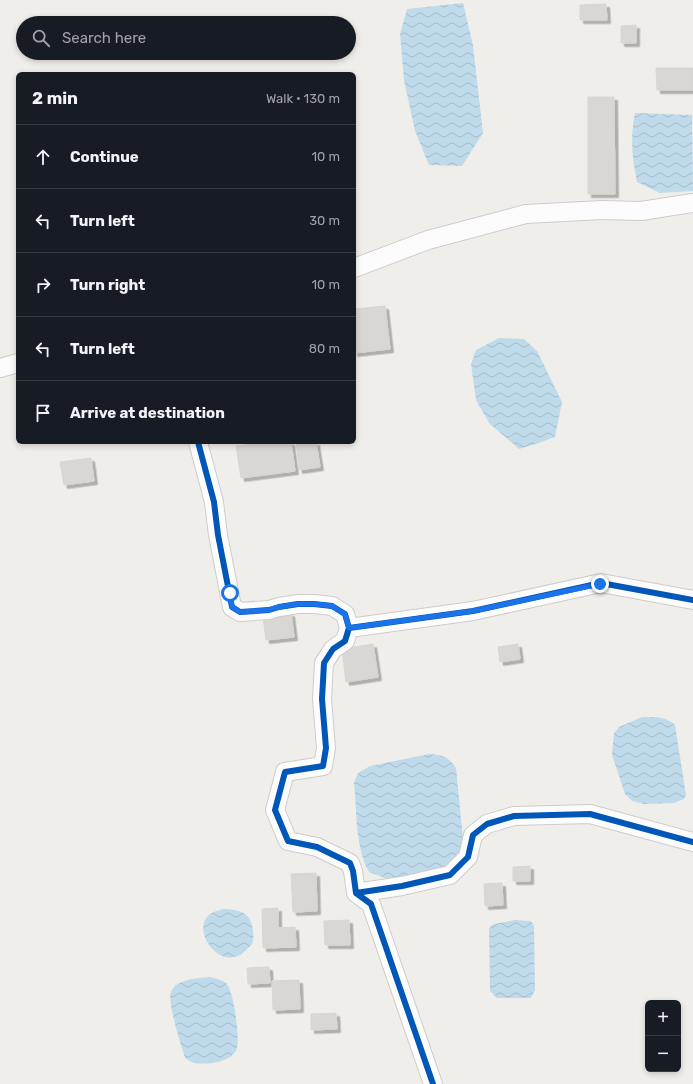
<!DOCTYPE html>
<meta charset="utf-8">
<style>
body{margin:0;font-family:Rubik,sans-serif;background:#20242c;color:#f1f3f6}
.controls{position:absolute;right:12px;bottom:12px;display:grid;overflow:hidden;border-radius:6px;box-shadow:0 2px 6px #0003}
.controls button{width:36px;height:36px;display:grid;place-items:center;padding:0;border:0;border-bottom:1px solid #363941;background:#171b24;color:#f1f3f6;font:20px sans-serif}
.stop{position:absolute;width:12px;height:12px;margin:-9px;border:3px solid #1a73e8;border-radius:50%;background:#fff}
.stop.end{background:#1a73e8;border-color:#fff;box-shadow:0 1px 4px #0008}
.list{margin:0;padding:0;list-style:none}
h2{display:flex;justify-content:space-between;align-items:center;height:52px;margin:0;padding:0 16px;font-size:17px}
h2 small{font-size:13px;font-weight:400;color:#9ea1a6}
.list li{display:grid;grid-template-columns:26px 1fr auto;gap:12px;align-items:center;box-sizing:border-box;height:64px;padding:0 16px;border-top:1px solid #363941}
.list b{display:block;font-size:15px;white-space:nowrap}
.list em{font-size:13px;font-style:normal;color:#9ea1a6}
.icon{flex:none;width:22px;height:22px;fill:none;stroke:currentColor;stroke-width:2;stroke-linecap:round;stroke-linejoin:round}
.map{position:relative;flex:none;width:693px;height:1084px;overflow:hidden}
.search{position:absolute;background:#171b24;box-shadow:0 2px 6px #0003;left:16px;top:16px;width:340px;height:44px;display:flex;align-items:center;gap:10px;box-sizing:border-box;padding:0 14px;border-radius:22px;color:#9ea1a6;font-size:15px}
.panel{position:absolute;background:#171b24;box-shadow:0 2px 6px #0003;left:16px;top:72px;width:340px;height:372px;border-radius:6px}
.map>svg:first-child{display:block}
</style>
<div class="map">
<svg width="693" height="1084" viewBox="0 0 693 1084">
<defs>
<pattern id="water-waves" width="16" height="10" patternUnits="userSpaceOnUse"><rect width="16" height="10" fill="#bfdaea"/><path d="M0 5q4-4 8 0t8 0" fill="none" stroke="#a6bcc9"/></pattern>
<filter id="shadow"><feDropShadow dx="3.5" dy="3.5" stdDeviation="0" flood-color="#0004"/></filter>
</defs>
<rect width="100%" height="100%" fill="#f0eeeb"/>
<!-- water -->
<path fill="url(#water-waves)" d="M463 3 473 45 483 133 462 166 429 165 415 131 404 80 400 34 407 9Z
M635 113 692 115 693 191 660 193 637 182C632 158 630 136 635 113Z
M499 338 524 339 537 351 562 402 555 437 536 444 519 449 489 423 476 400 471 364 476 350Z
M642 717C654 717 666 716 675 725L686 795 684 799 674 803 644 804 632 801 625 794 612 755 614 733 619 727Z
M429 754C442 755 448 756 456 768L464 849 448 867 404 878H385L369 872C355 847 357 812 354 783L358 773 370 766Z
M223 909C230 909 241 910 246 915 253 920 255 936 252 944 252 944 249 948 248 948 224 976 192 934 207 917 211 912 217 911 223 909Z
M515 920 531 921 534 926 535 990 531 998H497L490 991 489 928 494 924Z
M210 977C215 978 223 980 227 984 234 993 241 1041 236 1051 229 1062 208 1065 196 1063 192 1063 188 1060 185 1058 181 1045 167 1002 171 992 176 979 199 978 210 977Z"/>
<!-- building -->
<path fill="#d9d7d4" stroke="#d8d5d1" filter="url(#shadow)" d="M606 4 607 20H580V5Z
M636 25V43H621V26Z
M656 68H693V90H657Z
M588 97H614L615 194H588Z
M385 306 390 349 354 353V309Z
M269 442H291L295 471 241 478 236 446Z
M296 442H316L320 467 299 470Z
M91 458 94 481 64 485 60 462Z
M291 613 294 637 266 640 263 617Z
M373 644 378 677 346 682 342 649Z
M518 644 520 659 500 662 498 647Z
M530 866V881H513V867Z
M316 873 317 911 293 912 291 874Z
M502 883 503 905 485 906 484 884Z
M278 908V928L295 927 296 947 263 948 262 909Z
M349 920 350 945H325L324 921Z
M269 967 270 983 248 984 247 968Z
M299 980 300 1009 273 1010 272 981Z
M336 1013 337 1029 311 1030V1014Z"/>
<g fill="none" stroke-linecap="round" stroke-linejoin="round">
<defs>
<path id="street" d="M354 268 428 240 526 214 602 210 641 211 693 203
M0 368 18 363
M198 442 214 502 218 535 232 607 240 612 269 610 279 607 298 604H314L332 606 345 614 349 628 345 641 333 649 324 663 322 699 326 748 323 766 285 772 275 810 288 841 317 847 350 863 353 871 356 893 371 904 433 1084
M349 628 473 611 601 583 693 600
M356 893 402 886 450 875 468 857 473 835 487 824 514 816 590 814 693 842"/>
</defs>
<!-- street casing -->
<use href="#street" stroke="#ceccc9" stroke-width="20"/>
<!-- street -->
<use href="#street" stroke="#fdfcfc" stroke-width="18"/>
<defs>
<path id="cycleway" d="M198 442 214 502 218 535 232 607 240 612 269 610 279 607 298 604H314L332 606 345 614 349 628 345 641 333 649 324 663 322 699 326 748 323 766 285 772 275 810 288 841 317 847 350 863 353 871 356 893 371 904 433 1084
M349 628 473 611 601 583 693 600
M356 893 402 886 450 875 468 857 473 835 487 824 514 816 590 814 693 842"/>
</defs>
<!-- cycleway casing -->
<use href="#cycleway" stroke="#fff" stroke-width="8"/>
<!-- cycleway -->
<use href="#cycleway" stroke="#0057b8" stroke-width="6"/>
</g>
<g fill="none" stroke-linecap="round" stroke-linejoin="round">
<!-- route -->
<path stroke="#1a73e8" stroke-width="5" d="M230 593 232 607 240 612 269 610 279 607 298 604H314L332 606 345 614 349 628 473 611 600 584"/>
</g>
</svg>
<div class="controls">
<button>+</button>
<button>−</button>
</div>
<div class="stop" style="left:230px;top:593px"></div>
<div class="stop end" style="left:600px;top:584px"></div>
<div class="search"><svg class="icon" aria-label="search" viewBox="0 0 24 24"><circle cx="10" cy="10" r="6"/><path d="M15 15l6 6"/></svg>Search here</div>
<section class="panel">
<h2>2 min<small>Walk · 130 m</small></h2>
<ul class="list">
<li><svg class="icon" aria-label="ahead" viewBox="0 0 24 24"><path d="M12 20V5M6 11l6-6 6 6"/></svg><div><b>Continue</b></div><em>10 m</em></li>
<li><svg class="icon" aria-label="left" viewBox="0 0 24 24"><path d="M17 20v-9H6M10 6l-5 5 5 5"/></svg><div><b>Turn left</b></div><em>30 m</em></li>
<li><svg class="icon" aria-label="right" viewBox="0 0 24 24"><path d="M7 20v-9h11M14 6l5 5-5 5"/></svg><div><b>Turn right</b></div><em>10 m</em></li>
<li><svg class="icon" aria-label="left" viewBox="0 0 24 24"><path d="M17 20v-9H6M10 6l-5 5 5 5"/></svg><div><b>Turn left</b></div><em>80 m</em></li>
<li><svg class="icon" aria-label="arrive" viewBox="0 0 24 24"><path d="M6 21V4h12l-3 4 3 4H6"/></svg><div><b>Arrive at destination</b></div></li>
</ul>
</section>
</div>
